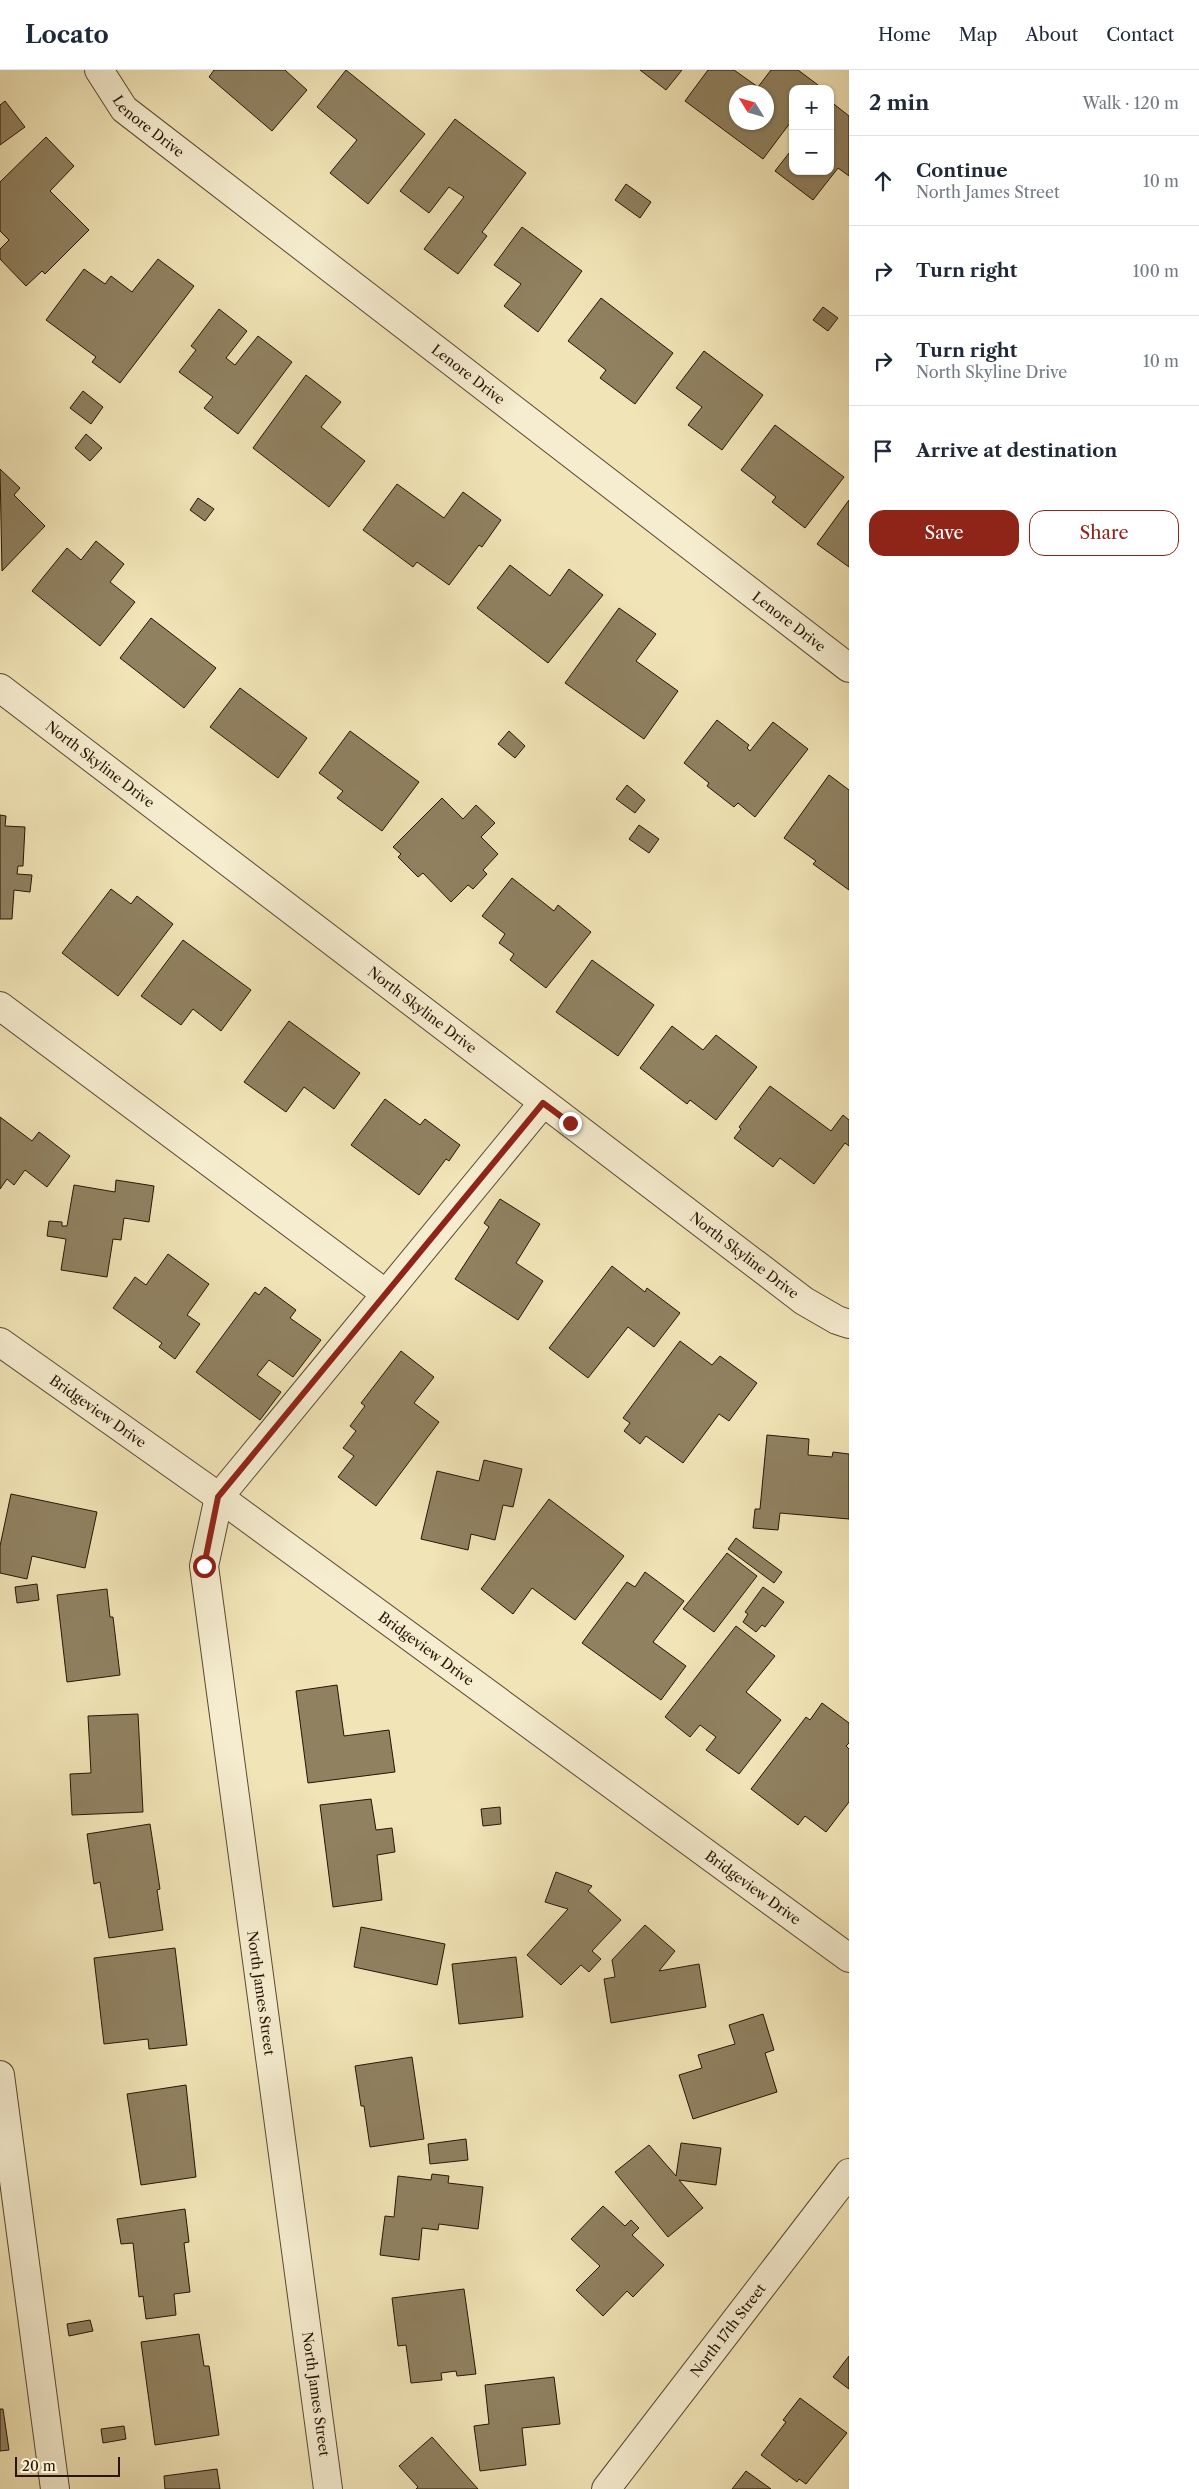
<!DOCTYPE html>
<meta charset="utf-8">
<style>
body{margin:0;font-family:"Libre Caslon Text",serif;background:#f2f2f3;color:#1f2937}
.controls{position:absolute;right:15px;top:15px;display:grid;overflow:hidden;border-radius:10px;box-shadow:0 1px 4px #0004}
.controls button{width:45px;height:45px;display:grid;place-items:center;padding:0;border:0;border-bottom:1px solid #e0e1e3;background:#fff;color:#1f2937;font:25px sans-serif}
.compass{position:absolute;left:729px;top:15px;width:45px;height:45px;border-radius:50%;background:#fff;box-shadow:0 1px 4px #0004;rotate:307deg}
.scale{position:absolute;left:15px;bottom:12px;width:105px;box-sizing:border-box;padding-left:5px;border:2px solid #261504;border-top:0;font-size:14px;line-height:18px;white-space:nowrap;color:#261504;-webkit-text-stroke:4px #f6edd0;paint-order:stroke}
.stop{position:absolute;width:15px;height:15px;margin:-11px;border:4px solid #8f2418;border-radius:50%;background:#fff}
.stop.end{background:#8f2418;border-color:#fff;box-shadow:0 1px 5px #0008}
.list{margin:0;padding:0;list-style:none}
h2{display:flex;justify-content:space-between;align-items:center;height:65px;margin:0;padding:0 20px;font-size:21px}
h2 small{font-size:16px;font-weight:400;color:#747a83}
.list li{display:grid;grid-template-columns:32px 1fr auto;gap:15px;align-items:center;box-sizing:border-box;height:90px;padding:0 20px;border-top:1px solid #e0e1e3}
.list b{display:block;font-size:19px;white-space:nowrap}
.list p{margin:0;font-size:16px;white-space:nowrap;color:#747a83}
.list em{font-size:16px;font-style:normal;color:#747a83}
.actions{display:flex;gap:10px;padding:15px 20px}
.actions a{flex:1;padding:11px 0;border:1px solid #8f2418;border-radius:15px;text-align:center;font-size:18px;color:#8f2418}
.actions .main{background:#8f2418;color:#fff}
.icon{flex:none;width:28px;height:28px;fill:none;stroke:currentColor;stroke-width:2;stroke-linecap:round;stroke-linejoin:round}
.map{position:relative;flex:none;width:849px;height:2419px;overflow:hidden}
header{display:flex;align-items:center;gap:30px;box-sizing:border-box;height:70px;padding:0 25px;background:#fff;border-bottom:1px solid #e0e1e3}
header strong{font-size:24px}
nav{display:flex;gap:28px;margin-inline-start:auto;font-size:18px}
main{display:flex}
aside{flex:1;background:#fff}
.map>svg:first-child{display:block}
</style>
<header>
<strong>Locato</strong>
<nav><a>Home</a><a>Map</a><a>About</a><a>Contact</a></nav>
</header>
<main>
<div class="map">
<svg width="849" height="2419" viewBox="0 0 849 2419">
<rect width="100%" height="100%" fill="#f1e4b6"/>
<filter id="stains"><feTurbulence type="fractalNoise" baseFrequency=".004" numOctaves="4"/><feColorMatrix values="0 0 0 0 .2 0 0 0 0 .09 0 0 0 0 .02 0 0 0 .5 -.17"/></filter>
<radialGradient id="worn" r=".72"><stop offset=".6" stop-color="#630" stop-opacity="0"/><stop offset="1" stop-color="#630" stop-opacity=".3"/></radialGradient>
<!-- building -->
<path fill="#908161" stroke="#261504" fill-rule="evenodd" d="M214 0H285L307 20 272 61 209 7Z
M346 0 425 64 368 134 330 103 357 70 317 37Z
M640 0H682L666 20Z
M708 0H734L758 17 771 0H798L818 15 815 19H793V49L763 89 685 31ZM736 22H766V52H736Z
M5 31 25 57 0 75V35Z
M830 31 849 46V106L838 98 813 130 775 101 793 78V101H830Z
M455 49 526 103 482 162 487 166 458 204 424 179 464 127 449 117 429 143 400 121Z
M46 67 74 96 50 121 89 160 45 204 42 201 26 216 0 189V179L9 170 0 161V112Z
M626 114 651 132 640 148 615 130Z
M522 157 582 201 538 262 504 236 521 214 494 195Z
M158 189 194 216 120 313 92 292 96 287 46 250 84 199 105 214 111 206 132 222Z
M601 228 673 283 635 334 600 308 606 300 568 271Z
M823 237 838 248 828 261 813 250Z
M219 239 247 261 226 288 235 295 258 266 292 292 238 364 204 338 213 327 179 302 196 280 191 276Z
M704 281 763 325 722 380 688 355 702 337 676 318Z
M306 305 341 332 321 357 365 391 329 437 253 378Z
M83 321 103 337 91 354 70 338Z
M775 355 844 407 805 458 772 432 776 427 741 400Z
M86 364 102 378 90 391 75 378Z
M0 399 20 418 14 425 45 456 2 501Z
M397 414 444 448 463 422 501 450 482 477 479 475 449 515 417 492 413 497 363 460Z
M198 428 214 439 205 451 190 440Z
M849 430V497L817 474Z
M96 471 124 494 110 512 135 532 100 576 32 521 67 478 81 490Z
M510 495 550 526 569 499 603 525 548 593 477 538Z
M619 538 656 564 636 591 678 621 644 669 565 613Z
M151 548 216 598 184 638 120 588Z
M240 618 307 668 278 708 210 657Z
M717 650 749 675 747 678 750 681 773 652 808 679 755 747 738 733 734 737 707 716 709 713 684 693Z
M350 661 419 712 382 761 337 728 343 721 319 703Z
M509 661 525 676 515 688 498 674Z
M829 705 849 720V820L813 794 816 791 784 768Z
M627 715 645 730 635 743 616 729Z
M442 728 463 749 476 735 495 753 481 767 498 784 483 800 487 804 473 819 468 815 451 832 423 803 418 807 398 787 401 784 393 777Z
M0 745 6 746 5 756 25 757 23 796H18L17 804 32 805 30 822 14 820 12 849H0Z
M639 755 659 769 649 783 629 769Z
M512 808 554 841 558 835 591 862 546 918 510 890 514 884 499 873 505 864 482 846Z
M111 819 131 834 137 826 173 854 118 926 62 883Z
M183 870 251 920 221 961 193 939 181 955 141 926Z
M592 890 654 935 618 986 556 942Z
M289 951 360 1003 334 1039 304 1017 286 1042 244 1012Z
M672 956 703 980 716 965 757 997 716 1050 690 1030 687 1034 640 998Z
M770 1016 831 1061 843 1045 849 1050V1076L845 1073 814 1114 780 1088 773 1097 734 1068 741 1059 739 1057Z
M385 1029 420 1055 425 1049 460 1075 449 1091 446 1089 419 1125 351 1075Z
M0 1047 32 1071 39 1062 70 1086 47 1117 25 1100 14 1115 7 1109 0 1119Z
M116 1110 154 1116 149 1152 124 1148 121 1170 113 1169 107 1207 61 1200 66 1169 47 1166 49 1151 62 1152V1156H67L74 1115 115 1122Z
M500 1129 540 1154 516 1193 543 1211 518 1250 455 1209 489 1157 484 1153Z
M168 1184 209 1214 187 1245 200 1254 175 1289 159 1277 162 1273 113 1238 135 1207 146 1215Z
M612 1196 645 1222 647 1218 680 1243 654 1277 628 1257 588 1308 549 1278Z
M265 1217 296 1240 290 1248 321 1270 293 1307 269 1290 257 1305 281 1322 260 1350 196 1302 255 1222 259 1225Z
M680 1271 712 1295 720 1286 757 1313 729 1351 719 1344 683 1393 646 1366 640 1374 624 1361 630 1353 623 1348Z
M401 1281 434 1307 414 1333 439 1352 376 1436 338 1407 354 1386 343 1378 356 1361 350 1356 365 1336 361 1333Z
M767 1365 809 1369 808 1385 832 1387 833 1382 849 1384V1449L780 1443 778 1460 753 1458 755 1439H760Z
M484 1390 522 1399 513 1437 503 1435 495 1470 471 1464 468 1480 421 1469 437 1401 479 1411Z
M11 1424 97 1442 85 1498 32 1486 27 1509 0 1503V1476Z
M549 1429 624 1486 575 1550 532 1518 513 1544 481 1519Z
M736 1468 782 1502 774 1513 728 1479Z
M727 1483 757 1506 714 1562 683 1539Z
M645 1502 684 1531 653 1572 686 1596 661 1630 582 1573 627 1512 635 1517Z
M37 1514 39 1530 17 1533 15 1517Z
M763 1517 784 1532 765 1557 762 1555 756 1562 743 1552 748 1544 745 1542Z
M107 1519 110 1547H113L120 1605 67 1612 57 1525Z
M736 1556 775 1586 746 1622 781 1650 739 1704 706 1680 716 1667 700 1655 690 1667 665 1647Z
M337 1615 344 1666 389 1660 395 1702 308 1713 296 1621Z
M822 1633 849 1653V1673L846 1676 849 1679V1732L826 1762 805 1746 798 1755 751 1719 806 1647 810 1650Z
M138 1644 143 1742 72 1745 70 1704 91 1703 88 1646Z
M371 1729 376 1760 392 1758 395 1782 377 1785 382 1830 333 1837 320 1735Z
M500 1737 501 1754 483 1756 481 1739Z
M150 1754 160 1819 157 1820 163 1860 109 1868 100 1812 94 1814 87 1764Z
M556 1802 592 1816 588 1821 621 1850 592 1881 601 1889 589 1902 581 1895 561 1915 527 1885 568 1839 545 1832Z
M645 1855 675 1881 659 1901 699 1894 706 1937 611 1953 604 1909 615 1907 612 1890Z
M361 1857 445 1874 437 1915 354 1897Z
M175 1878 187 1975 149 1979 148 1969 104 1974 94 1888Z
M516 1887 523 1947 459 1954 452 1894Z
M763 1944 774 1980 765 1983 777 2022 693 2049 679 2005 702 1998 698 1985 735 1974 729 1955Z
M412 1987 424 2069 370 2077 364 2036H361L355 1996Z
M186 2015 196 2107 141 2115 127 2024Z
M466 2069 468 2090 430 2094 428 2074Z
M681 2073 721 2078 716 2115 679 2110 703 2138 668 2167 615 2102 649 2075 676 2106Z
M432 2104 449 2106 448 2113 483 2117 478 2159 439 2154 438 2160 422 2158 419 2190 380 2185 385 2146 394 2147 398 2106 431 2110Z
M603 2136 625 2156 631 2150 639 2158 632 2165 664 2195 633 2227 627 2221 603 2246 576 2220 600 2196 571 2169Z
M185 2139 189 2172 184 2173 190 2222 174 2224 176 2245 146 2249 143 2226 139 2227 133 2173 121 2174 117 2149Z
M464 2219 476 2304 457 2306 456 2301 441 2303 442 2310 411 2313 406 2275 398 2276 392 2228Z
M90 2250 93 2261 69 2266 67 2254Z
M199 2264 204 2296H209L219 2365 155 2375 141 2272Z
M849 2286V2319L833 2307Z
M554 2307 560 2354 522 2358 526 2395 480 2401 474 2356 489 2354 485 2315Z
M800 2328 847 2363 806 2414 799 2409 797 2412 761 2385 786 2352 783 2350Z
M0 2339H3L9 2380 0 2381Z
M124 2356 126 2369 103 2373 101 2359Z
M432 2367 478 2419H416L418 2417 399 2396Z
M217 2399 220 2419H165L164 2406Z
M746 2401 771 2419H732Z"/>
<g fill="none" stroke-linecap="round" stroke-linejoin="round">
<defs>
<g id="minor">
<path id="s1" d="M99 0 124 39 849 598"/>
<path id="s2" d="M0 618 804 1231 837 1250 849 1254"/>
<path d="M0 936 386 1224"/>
<path id="s3" d="M0 1272 219 1427 849 1888"/>
<path d="M0 2005 55 2419"/>
<path d="M328 2419 204 1496 219 1427 543 1033"/>
<path id="s4" d="M606 2419 849 2103"/>
</g>
</defs>
<!-- minor casing -->
<use href="#minor" stroke="#594930" stroke-width="30"/>
<!-- minor -->
<use href="#minor" stroke="#f6edd0" stroke-width="28"/>
</g>
<g fill="none" stroke-linecap="round" stroke-linejoin="round">
<!-- route -->
<path stroke="#8f2418" stroke-width="6" d="M204 1496 218 1427 543 1033 570 1053"/>
</g>
<g text-anchor="middle" dominant-baseline="central" stroke-width="5" stroke-linejoin="round" paint-order="stroke">
<!-- street labels -->
<g font-size="14" fill="#261504" stroke="#f6edd0">
<text stroke="none"><textPath href="#s1" startOffset="76">Lenore Drive</textPath></text>
<text stroke="none"><textPath href="#s1" startOffset="481">Lenore Drive</textPath></text>
<text stroke="none"><textPath href="#s1" startOffset="886">Lenore Drive</textPath></text>
<text stroke="none"><textPath href="#s2" startOffset="126">North Skyline Drive</textPath></text>
<text stroke="none"><textPath href="#s2" startOffset="531">North Skyline Drive</textPath></text>
<text stroke="none"><textPath href="#s2" startOffset="936">North Skyline Drive</textPath></text>
<text stroke="none"><textPath href="#s3" startOffset="120">Bridgeview Drive</textPath></text>
<text stroke="none"><textPath href="#s3" startOffset="525">Bridgeview Drive</textPath></text>
<text stroke="none"><textPath href="#s3" startOffset="930">Bridgeview Drive</textPath></text>
<text transform="translate(261 1923) rotate(82)">North James Street</text>
<text stroke="none"><textPath href="#s4" startOffset="200">North 17th Street</textPath></text>
<text transform="translate(316 2324) rotate(82)">North James Street</text>
</g>
</g>
<rect width="100%" height="100%" filter="url(#stains)"/>
<rect width="100%" height="100%" fill="url(#worn)"/>
</svg>
<div class="controls">
<button>+</button>
<button>−</button>
</div>
<svg class="compass" viewBox="-18 -18 36 36"><path d="M0-13l5 13h-10z" fill="#e53935"/><path d="M0 13l5-13h-10z" fill="#747a83"/></svg>
<div class="scale">20 m</div>
<div class="stop" style="left:204px;top:1496px"></div>
<div class="stop end" style="left:570px;top:1053px"></div>
</div>
<aside>
<h2>2 min<small>Walk · 120 m</small></h2>
<ul class="list">
<li><svg class="icon" aria-label="ahead" viewBox="0 0 24 24"><path d="M12 20V5M6 11l6-6 6 6"/></svg><div><b>Continue</b><p>North James Street</p></div><em>10 m</em></li>
<li><svg class="icon" aria-label="right" viewBox="0 0 24 24"><path d="M7 20v-9h11M14 6l5 5-5 5"/></svg><div><b>Turn right</b></div><em>100 m</em></li>
<li><svg class="icon" aria-label="right" viewBox="0 0 24 24"><path d="M7 20v-9h11M14 6l5 5-5 5"/></svg><div><b>Turn right</b><p>North Skyline Drive</p></div><em>10 m</em></li>
<li><svg class="icon" aria-label="arrive" viewBox="0 0 24 24"><path d="M6 21V4h12l-3 4 3 4H6"/></svg><div><b>Arrive at destination</b></div></li>
</ul>
<div class="actions"><a class="main">Save</a><a>Share</a></div>
</aside>
</main>
